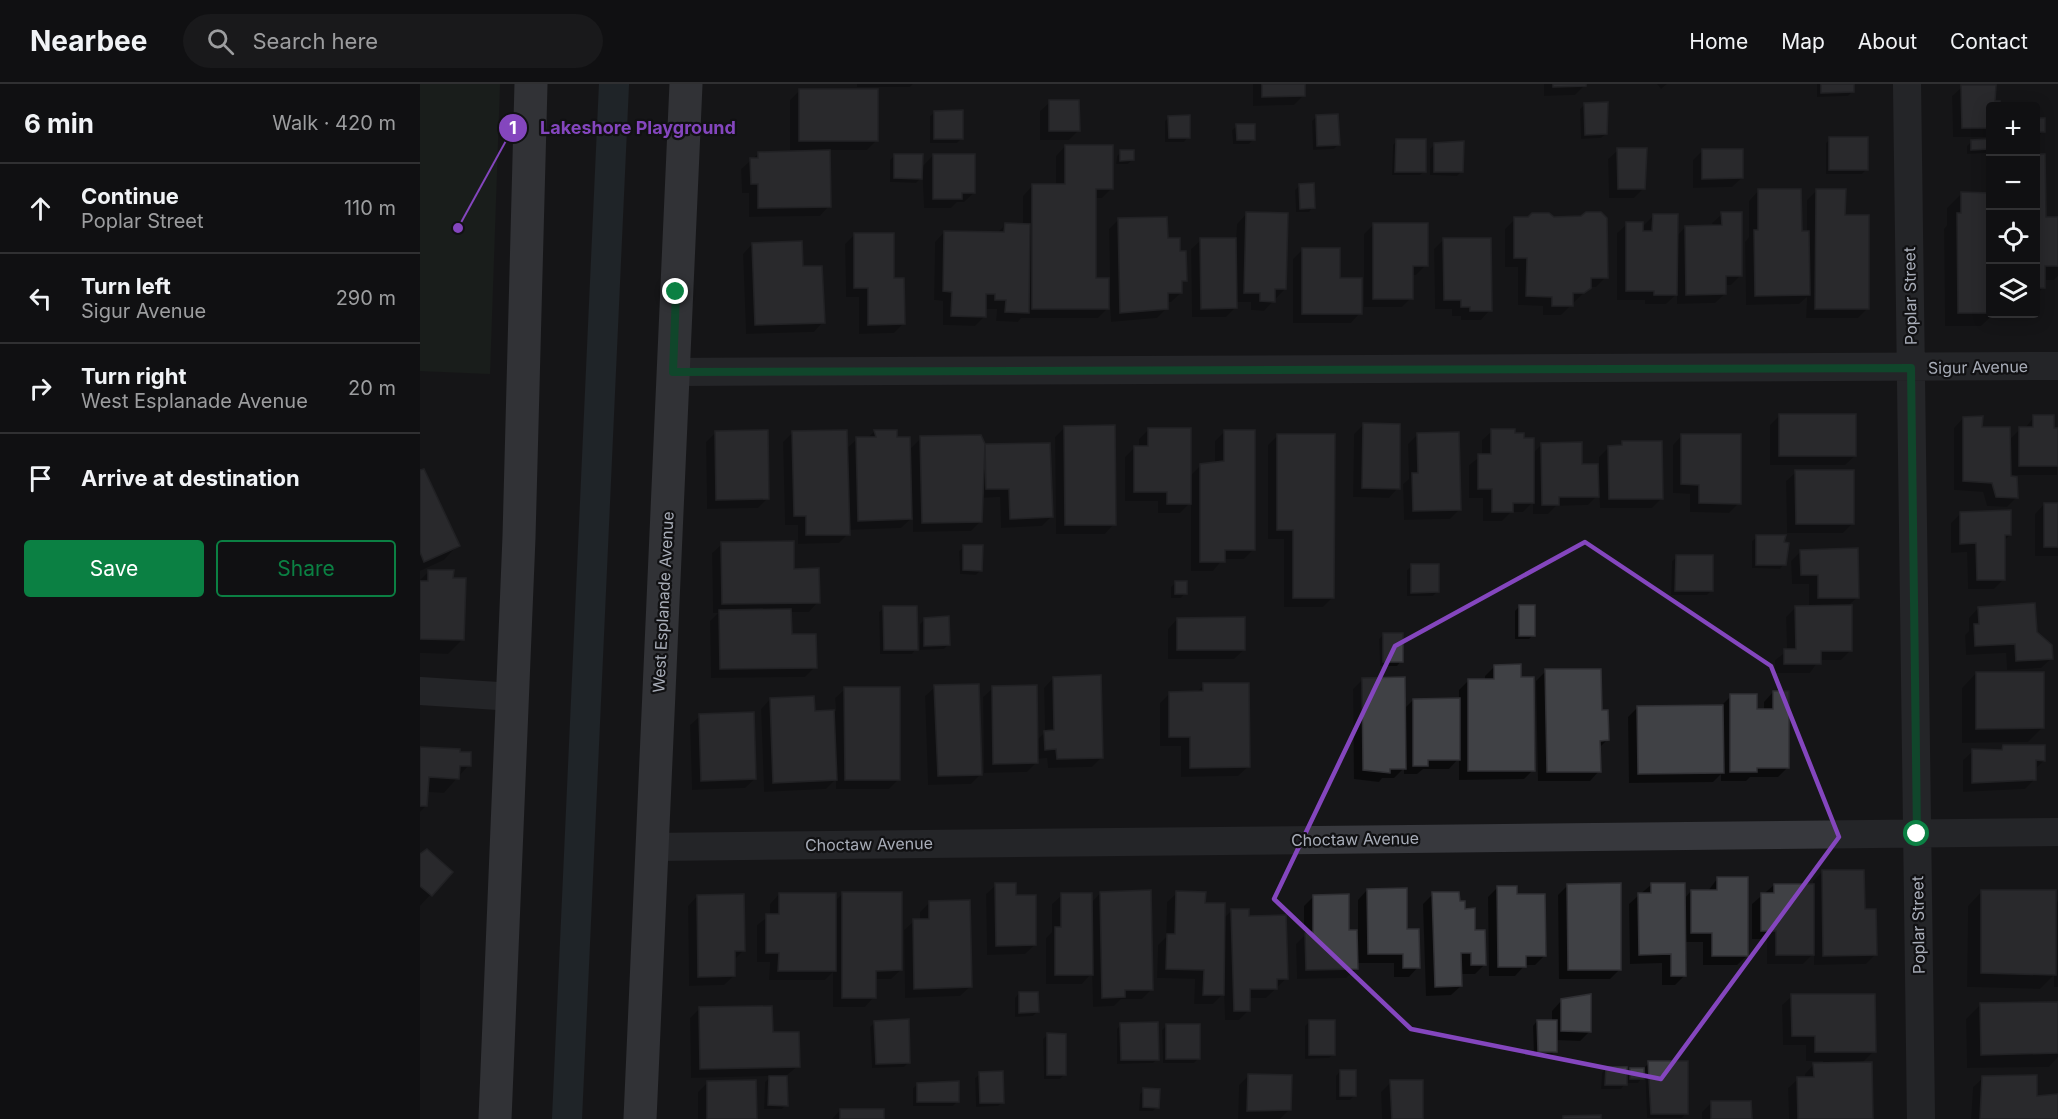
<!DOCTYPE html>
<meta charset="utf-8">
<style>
body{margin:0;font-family:Inter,sans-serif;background:#19191b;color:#f1f3f6}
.controls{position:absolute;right:18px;top:18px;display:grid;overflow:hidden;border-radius:6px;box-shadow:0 3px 15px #0003}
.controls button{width:54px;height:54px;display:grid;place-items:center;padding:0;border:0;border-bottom:2px solid #303032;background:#101012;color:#f1f3f6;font:30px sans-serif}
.stop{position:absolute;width:18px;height:18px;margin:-14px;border:4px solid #0b8043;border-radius:50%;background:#fff}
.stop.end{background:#0b8043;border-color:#fff;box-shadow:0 2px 6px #0008}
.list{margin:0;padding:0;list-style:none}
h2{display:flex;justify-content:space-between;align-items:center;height:78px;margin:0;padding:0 24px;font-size:26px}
h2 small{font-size:20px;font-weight:400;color:#9c9d9f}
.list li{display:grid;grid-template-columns:39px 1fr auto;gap:18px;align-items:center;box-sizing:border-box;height:90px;padding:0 24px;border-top:2px solid #303032}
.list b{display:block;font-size:22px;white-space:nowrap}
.list p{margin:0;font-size:20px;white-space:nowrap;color:#9c9d9f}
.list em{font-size:20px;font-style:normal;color:#9c9d9f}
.actions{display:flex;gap:12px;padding:18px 24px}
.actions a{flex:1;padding:14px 0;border:2px solid #0b8043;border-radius:6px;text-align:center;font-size:21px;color:#0b8043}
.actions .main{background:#0b8043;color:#fff}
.icon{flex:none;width:33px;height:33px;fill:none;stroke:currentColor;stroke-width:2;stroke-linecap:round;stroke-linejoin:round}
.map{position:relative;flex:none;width:1638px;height:1035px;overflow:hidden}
header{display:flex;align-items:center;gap:36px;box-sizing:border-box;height:84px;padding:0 30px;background:#101012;border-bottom:2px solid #303032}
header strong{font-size:28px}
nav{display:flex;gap:33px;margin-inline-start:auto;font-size:21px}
.search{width:420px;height:54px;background:#19191b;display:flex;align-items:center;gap:15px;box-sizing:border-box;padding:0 21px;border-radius:33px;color:#9c9d9f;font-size:22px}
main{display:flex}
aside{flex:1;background:#101012}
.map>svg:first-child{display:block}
</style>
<header>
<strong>Nearbee</strong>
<div class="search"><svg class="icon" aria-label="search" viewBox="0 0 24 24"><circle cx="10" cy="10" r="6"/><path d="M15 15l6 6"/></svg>Search here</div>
<nav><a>Home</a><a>Map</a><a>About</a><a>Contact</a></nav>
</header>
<main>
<aside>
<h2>6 min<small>Walk · 420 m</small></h2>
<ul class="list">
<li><svg class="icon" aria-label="ahead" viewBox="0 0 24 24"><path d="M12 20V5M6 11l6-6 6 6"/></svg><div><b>Continue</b><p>Poplar Street</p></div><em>110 m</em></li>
<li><svg class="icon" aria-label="left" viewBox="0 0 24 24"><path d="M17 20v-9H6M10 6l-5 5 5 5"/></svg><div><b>Turn left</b><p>Sigur Avenue</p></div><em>290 m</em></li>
<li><svg class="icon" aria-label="right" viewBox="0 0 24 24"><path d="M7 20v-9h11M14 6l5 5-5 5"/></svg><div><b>Turn right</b><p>West Esplanade Avenue</p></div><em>20 m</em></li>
<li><svg class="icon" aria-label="arrive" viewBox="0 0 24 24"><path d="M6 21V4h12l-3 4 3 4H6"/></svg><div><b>Arrive at destination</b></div></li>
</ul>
<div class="actions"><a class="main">Save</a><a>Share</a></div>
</aside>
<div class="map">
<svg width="1638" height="1035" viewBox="0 0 1638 1035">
<rect width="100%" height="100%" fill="#161618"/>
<!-- green -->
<path fill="#1e261f" d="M0 0H80L70 290 0 287Z"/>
<!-- shadow -->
<path fill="#0007" d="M437 0H493L490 3H437Z
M833 0H883V12L874 21 833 22Z
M1124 0H1165V1L1155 11 1124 12Z
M1237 0H1247L1241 5Z
M1397 0H1433V7L1428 12 1397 13Z
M1542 3 1578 19V22H1570L1569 53H1533L1532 12Z
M380 6 457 56 447 66H408L409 122 400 132 329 133V109H322L321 85 339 69 380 68V66H370V16Z
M630 18 658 47 649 56H620V27Z
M1165 20 1186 50 1181 54 1161 55 1160 25Z
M515 28 542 54 537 59H510V32Z
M749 33 768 53 764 58H745V37Z
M896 33 918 61 914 65 893 66 892 37Z
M1616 36H1623V47L1619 52H1616Z
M817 42 834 55 829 60H813L812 46Z
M1410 55 1446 86 1442 90H1406V59Z
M977 56 1005 87 1000 91H972L973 61Z
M1552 57H1570V66L1568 69 1547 70V62Z
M1015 60 1042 87 1037 92 1010 91V65Z
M645 62 691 105 682 114H674V196H690L689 145 698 136 746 155 758 168 765 196 760 201 761 209 751 218H747V224L737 234 691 238 690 222 678 234H601L598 238 576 237 577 225H565V232L555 242 523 241V217L514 216 515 158 524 148 577 149 585 141H603V112L612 102H636V72Z
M1198 66 1224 104 1214 114H1189L1188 75Z
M1282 67 1322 94 1312 103 1273 104V76Z
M701 68 712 76 708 80H696L697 72Z
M475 71 501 94 496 99 470 98V76Z
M513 71 554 109 544 118H537L531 124H504L502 83Z
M1616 71H1623L1624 135H1638V192L1634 196H1624V203L1616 211Z
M1570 84V230H1574L1561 242H1525L1524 145 1527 141V124L1541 110H1569Z
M880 101 893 123 889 128H876L875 106Z
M1397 106 1424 132 1447 225 1438 234H1386L1387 213 1379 220 1326 221 1325 158 1329 153V117L1338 107 1381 149H1387V116Z
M826 130 865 205 844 227 831 226V218H815L816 223 806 233H772L771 165 781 156 816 155 817 140Z
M1302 130 1321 191 1311 201H1305V210L1295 219 1257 220V210L1246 220H1225V216H1197V149L1207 140 1222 143 1233 132 1256 153 1265 143H1293L1292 139Z
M1162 133 1186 193 1176 203H1170L1141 231H1123V222L1098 221V183H1085V145L1095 135Z
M953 141 1006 181 996 191H991V214L982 223H944V150Z
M435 150 473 196 483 240 474 249 439 250V213H426L425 160Z
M1024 155 1070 226 1061 236H1041V232H1032V225H1015L1014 165Z
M332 160 382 184 403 238 394 248 326 250 323 170Z
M883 165 919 196 940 229 931 239H873V175Z
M1360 331 1435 372 1425 381H1350V341Z
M1614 333 1633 345H1638L1637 391H1586L1596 414 1587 423 1567 422 1563 408 1534 406V344L1543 334 1589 356 1600 345H1604Z
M943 341 978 404 969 414 933 413 934 350Z
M645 343 694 440 685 450H636L635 353Z
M729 345 770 392 781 381H791L795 378V357L805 347 834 465 824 475H803L793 487H771V418L760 429H738V417H705V373L714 364H719V355Z
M475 347 476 354 489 366 501 354 564 362 629 360 631 433 622 442 581 444 580 413 561 414V437L551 447 493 448V433L481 444 428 446V450L419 459 378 460V441H365L363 358 373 348 426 365 437 355 447 354 454 348Z
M1072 347 1103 356 1112 370 1122 360 1161 381H1179V373L1189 363H1198L1203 358 1242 414 1232 424H1180L1179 410 1168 421 1136 422 1128 430H1113V418L1103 428H1091L1082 437H1063V414H1049V381L1062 371V356Z
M296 348 348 414 338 424 287 425 286 358Z
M998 350 1039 426 1030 435 984 436 983 400 989 395 988 360Z
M858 351 913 513 903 523H864V455H848V361Z
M1262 351 1319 419 1309 429 1270 428V410L1253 409V361Z
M0 388 38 461 24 476 0 487Z
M1376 388 1433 439 1423 449H1367L1366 397Z
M1624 420H1638V472H1615V430Z
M1541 429 1590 451 1584 457V495L1574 505H1548L1547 468 1531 469V439Z
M1337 453 1364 480 1360 485 1332 484V457Z
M302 460 373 486 398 518 389 528H370V551L395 583 385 593 291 594 290 537 298 529H293L292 469Z
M544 463 560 487 556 491 540 490 539 467Z
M1381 467 1438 513 1430 520 1431 566 1421 576H1399L1390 589H1355V576L1367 567 1366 533 1376 523H1389V500H1372L1371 477Z
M1257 473 1292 506 1287 511H1251L1252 477Z
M992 482 1017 508 1013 512H987V486Z
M9 487 32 495 42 556 28 570 0 569V496Z
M756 498 765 509 761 514H751V503Z
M1099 523 1113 551 1109 555H1095V527Z
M464 524 496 565 492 570H460L459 528Z
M1558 524 1615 549 1631 575 1621 584 1587 586 1586 569 1546 571 1545 551 1549 547V534Z
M505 535 528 561 524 565 500 566V540Z
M757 535 824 566 814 575H748V545Z
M964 550 981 577 977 582H960L959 555Z
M1075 582 1113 686 1104 695 1039 696V674L1029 685H1003L997 690H984V684L974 694H962L959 698 934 695 933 605 943 595 983 626 993 616H1039V606L1049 596H1065V592Z
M1126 587 1180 628 1187 656 1179 664V687L1170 697H1118L1116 597Z
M1556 589 1623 643 1608 658 1542 659V604Z
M633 594 682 673 672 683 628 684 627 674 617 675V678L607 688 564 689 563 613 573 604 617 656 625 648 624 604Z
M784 601 828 683 818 692 761 693V662H740V619L750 609H776Z
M515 603 561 690 551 700 508 701 505 612Z
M425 605 479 695 469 705H416V695L406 705 344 708 341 625 350 615 394 628 416 627 415 614Z
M1353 608 1368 683 1358 693H1330L1326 697H1301V690L1293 698 1209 699 1208 633 1218 623 1301 622 1311 612 1335 627H1344V618Z
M280 632 335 695 325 704 272 706 270 641Z
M1583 663 1624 677 1614 686V696L1605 705 1543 708V676L1553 667H1579Z
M0 664 39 669 49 681 24 709 7 708 6 722 0 728Z
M0 772 31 789 0 822Z
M1402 788 1443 827 1455 871 1446 880 1394 881V869L1383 880H1347V855H1332V820L1354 801H1393V797Z
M1297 795 1327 872 1317 881H1283V858H1264L1265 891 1255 901H1242V879L1210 880 1209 820 1219 811 1231 801 1264 815 1271 807H1288Z
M576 801 595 813 615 861 605 870 567 871 566 810Z
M1148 801 1200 885 1190 895H1139L1138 811Z
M1077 804 1096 812 1125 871 1115 881H1105L1095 892H1069L1068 813Z
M947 806 998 883 989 893H974V879H936V885L926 894 877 895 876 860 884 852V822L894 812 928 847H938V816Z
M1562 807 1634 821 1638 817V903H1634V891L1620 905 1547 903 1548 822Z
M680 809 732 905 722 915H701L694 922 673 923 672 889 662 900H626V854L632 848V820L642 811 671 819Z
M757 809 784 820 803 835 811 827 828 833 867 894 846 914H829V926L819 936H805L804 909 793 920H774L775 895 737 894 738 861 746 853 747 818Z
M359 810 415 817 422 810 481 886 471 895H454V913L445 923H413V888L405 896H349L350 878H337V841L350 831V820Z
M1013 810 1038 818 1054 848 1064 881 1055 890H1040L1041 902 1031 911 1006 912 1003 820Z
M277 812 324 866 314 876V892L304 901 269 902 268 822Z
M510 818 550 903 540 912 485 914 484 846 494 837H500V828Z
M599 909 618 927 613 932 595 933V914Z
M1372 912 1454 967 1442 979 1450 1035H1369L1368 1004 1378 995 1385 994V990L1394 980H1403V977H1386V961H1363L1362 921Z
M1141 917 1170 947 1160 957 1135 956V967L1131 971 1114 972 1113 942 1117 937H1132V927Z
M1638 919V973L1629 983 1547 984 1546 935 1560 921Z
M280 924 351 950 378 982 366 992V1021L362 1025H344L345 998 351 992 271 994 270 934Z
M455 938 489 978 484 983 452 984 450 943Z
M889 938 914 970 909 974 885 975V942Z
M701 940 738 975 733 979 697 980V945Z
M747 941 779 974 774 979H743L742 946Z
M628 950 644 991 640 995H624L623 955Z
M1229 979 1266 1029 1262 1034H1227L1225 983Z
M1186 984 1206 991 1211 986 1222 994 1218 999H1206L1201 1005H1181L1182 989Z
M920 987 934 1012 930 1016H916V992Z
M560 990 583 1018 578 1022 556 1023 555 994Z
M828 992 870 1025 860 1035H818L819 1001Z
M1563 994 1616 1013 1638 1012V1035H1551L1553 1003Z
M971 998 1001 1035H962L961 1008Z
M287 999 335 1035H278V1008Z
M498 1000 538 1017 533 1022H493V1004Z
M724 1006 737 1023 733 1027H719L720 1010Z
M1291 1019 1330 1035H1282V1028Z
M420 1026 462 1035H412Z"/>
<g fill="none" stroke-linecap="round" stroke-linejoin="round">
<!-- canal -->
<path stroke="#2c353c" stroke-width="30" d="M147 1035 194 0"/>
</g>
<!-- building -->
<path fill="#404145" stroke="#303034" stroke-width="1.5" d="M842 0H885V12L842 13Z
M1133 0H1166V2L1133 3Z
M1401 0H1434V8L1401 9Z
M1541 1H1576L1575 17H1580V22H1570V44H1542Z
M379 5H458V57H379Z
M629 16H659L660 47H629Z
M1188 18 1187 50 1165 51 1164 19Z
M543 26V55H514V27Z
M918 30 920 61 897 62 896 31Z
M770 31V54H749L748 32Z
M1616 34H1625V48H1616Z
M816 40H835V56H817Z
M1409 53H1448V86H1409Z
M976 55H1006V88H975Z
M1570 55V65L1551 66V56Z
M1044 57 1043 88H1014V59Z
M645 61H693V105H676V194H689V225H612V100H645Z
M1197 64H1227L1225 105H1198Z
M1282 65H1323V94L1282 95Z
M410 66 411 123 338 124V100H331L330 74H338V68Z
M700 66H714V76L700 77Z
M474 70H503L502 95 474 94Z
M513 70H555V109H542V115H513Z
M1616 70H1625L1626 133H1638V182H1625V204H1616Z
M894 99 895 124 880 125 879 100Z
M1338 105H1381L1382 147H1389L1390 211 1335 212 1334 146H1338Z
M1396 105H1426L1425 131H1449V225H1395Z
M1541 108 1570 109V229H1538L1537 129H1541Z
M826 128 868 129 866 205H855V218L840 217V209H824Z
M1166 128H1181L1187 134 1188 194H1171V204L1164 209H1153V222H1132V213L1106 212 1107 174H1094V133H1108L1112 129H1129L1134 133 1161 132Z
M1301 128H1322V192H1306V210L1266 211 1265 142 1302 141Z
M1233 130H1258L1257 211H1234V207H1206V138H1223V147H1232Z
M747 133 748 154H760V167H766L767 197H762V209H748V225L700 229 698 134Z
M585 139 610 140 609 229 585 228 586 216H575V210H566V233L531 232 532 208 523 207 524 147 584 148Z
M953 139H1008V182H993V215H953Z
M434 149H474V194H484L485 240 448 241V204H434Z
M780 154H816L817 224 781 225Z
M1023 154H1071L1072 227H1050V223H1041V216H1024Z
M382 157 383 182H402L405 239 335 241 332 159Z
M882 164H920V194H942V230H882Z
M1359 330H1436V372H1359Z
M1613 331H1634V344H1638V382H1599V343H1613Z
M1563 332 1562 343H1590L1591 392 1597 393 1598 414 1576 413 1572 399 1543 397V333Z
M943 339 980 340V405L942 404Z
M695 341 696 441H645L644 342Z
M728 344H771V420H747V408H714V362H728Z
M1071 345H1095V349H1104V354H1114V419H1093V428H1072V405H1058V370H1071Z
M348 346 349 415 296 416 295 347Z
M427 346 430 451H386V432H374L372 347Z
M454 346H477V353H490L492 435 438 437 436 353H456Z
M804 346H835V466H805V478H780V380L804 377Z
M1039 348 1041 426 993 427 992 389H998L997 349Z
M857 350H915L914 514H873V446H857Z
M1261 350H1321V420L1279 419V401L1261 400Z
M561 351 565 360 562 438 502 439 500 352Z
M1202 357H1242L1243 415H1189L1188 362 1202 361Z
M1162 358V380H1178L1179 413H1139V421H1122L1121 359Z
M630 359 633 433 590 435 589 405H566L565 360Z
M4 385 40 462 4 478 0 468V386Z
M1375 386H1434V440H1376Z
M1624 419H1638V463H1624Z
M1591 426V451H1585V496H1557L1556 459 1540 460V428Z
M1336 451H1366L1364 458 1369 459 1366 481H1336Z
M374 457V485L399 484 400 519 302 520 301 458Z
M543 461H563L562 487 543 486Z
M1438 464 1439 514H1398V491H1381L1380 466Z
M1256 471H1293V507H1255Z
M991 480H1019V508L991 509Z
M8 486H34L33 494H46L44 556 0 555V497H8Z
M755 497H767V510H755Z
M1615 519 1617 548 1632 561 1633 575 1596 577 1595 560 1555 562 1554 540H1559L1558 523Z
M1099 521H1115V552H1099Z
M1432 521V567H1401V580H1364V565H1376L1375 522Z
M463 522H497L498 566H464Z
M371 525 372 550H396L397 584 300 585 299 526Z
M529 532 530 561 504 562V534Z
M825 533V566H757V534Z
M963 549H983V578H963Z
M1101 580V593H1114L1115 687H1048V595H1074V581Z
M1125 585H1181L1182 626H1188L1189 656 1180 657 1181 688H1127Z
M1556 588H1624V644L1556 645Z
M681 591 683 674 637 675 636 665 625 666 624 647 634 646 633 593Z
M985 593 986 685H970V689L943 686 942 594Z
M783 599H829L830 683 770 684V653H749V608L783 607Z
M559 600 562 691 518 692 514 601Z
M617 601 618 679 573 680 572 602Z
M424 603H480V696H425Z
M1353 607H1369V684H1337V688H1310V610H1337V625H1353Z
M394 612 395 627 414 626 417 696 353 699 350 614Z
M1040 614V676H1008V682H993V615Z
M1303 621 1304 689 1218 690 1217 622Z
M334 628 336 695 281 697 279 630Z
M1583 661H1625V677L1616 676V696L1552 699V665L1582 666Z
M0 663 40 665V668H51V682H40L39 695 9 693 7 722H0Z
M7 765 33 788 12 812 0 802V770Z
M1402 786H1444L1445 825H1456L1457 871 1403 872Z
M1297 793H1328V872H1292V849H1271V806H1297Z
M575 799H596V811H616V861L576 862Z
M1201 799V886H1148L1147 800Z
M1231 799H1265L1266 892H1251V870L1219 871 1218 809H1231Z
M1354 800H1394V871H1356V847H1341V809H1354Z
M1077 802H1097V810H1125L1126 872H1106V883H1078Z
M987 804V845H999L1000 884H983V870H948L947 805Z
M731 806 733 906H705V913L682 914 680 808Z
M1561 806H1636V891L1561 889Z
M756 807 786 808 785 819H805L804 911H783L784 886 746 885 747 850H755Z
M422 808H482V886L456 887V914H422Z
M1012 808H1039L1040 817H1045V825L1055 824V846H1065L1066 881H1051V869H1041L1042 902 1015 903Z
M359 809H416V887H358L359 869H346V830H359Z
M641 809H672L673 891H635V843H641Z
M324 810 325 867H315V892L278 893 277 811Z
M929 810V846H937L938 885 886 886 885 849 893 848V811Z
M550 816 552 903 494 905 493 835H509V817Z
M811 825H829V832L866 831 868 895H857V905H830V927H814Z
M599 908H618L619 928 599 929Z
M1171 910V948L1141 947V915Z
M1371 910H1455L1456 968H1395V952H1372Z
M1638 918V969L1561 971 1560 919Z
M352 922 353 948H379L380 983 280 985 279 923Z
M489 935 490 979 456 980 454 937Z
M889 936H915V971H889Z
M1117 936H1137V968H1118Z
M738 938 739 976H701L700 939Z
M746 940H780V975H746Z
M627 949 646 950V991H627Z
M1228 977H1268V1030H1231Z
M1452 978 1453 1035H1378L1377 993H1394L1393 979Z
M1186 983H1207V1001H1185Z
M1210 984H1224V995H1210Z
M920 986H936V1012H920Z
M583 987 584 1019H560L559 988Z
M828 990 872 991 871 1026 827 1027Z
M1617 991V1012L1638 1010V1035H1560L1562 992Z
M349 992H367L368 1022 348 1021Z
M336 996 337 1035H287V997Z
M970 996H1003V1035H972Z
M539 997V1018H497V999Z
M723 1004 740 1005 739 1024 723 1023Z
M1291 1017H1331L1332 1035H1291Z
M420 1025H464V1035H420Z
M1181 1031V1035H1143V1032Z"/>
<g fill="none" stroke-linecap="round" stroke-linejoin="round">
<!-- minor -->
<path stroke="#37383d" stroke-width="28" d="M1487 0 1501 1035
M253 288 1638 282
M0 607 93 613
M232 763 1638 748"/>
<!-- major -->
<path stroke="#53555c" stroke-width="33" d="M75 1035 99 453 111 0
M220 1035 266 0"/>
</g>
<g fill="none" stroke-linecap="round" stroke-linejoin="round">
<!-- route -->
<path stroke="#0b8043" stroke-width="8" d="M256 208 253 288 1491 284 1497 750"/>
</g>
<!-- marked area -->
<path d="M0 0H1638V1035H0ZM1165 458 1351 582 1419 753 1241 995 991 945 854 815 975 562Z" fill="#161618" fill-opacity=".55" fill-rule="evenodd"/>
<path fill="none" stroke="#8446be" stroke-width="4.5" stroke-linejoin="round" d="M1165 458 1351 582 1419 753 1241 995 991 945 854 815 975 562Z"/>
<g text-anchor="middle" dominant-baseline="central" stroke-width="4.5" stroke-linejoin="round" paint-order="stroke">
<!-- street labels -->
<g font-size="16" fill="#a8adb8" stroke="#111113">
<text transform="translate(1490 212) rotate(-91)">Poplar Street</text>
<text transform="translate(1558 283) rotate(-1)">Sigur Avenue</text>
<text transform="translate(243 518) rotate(-87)">West Esplanade Avenue</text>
<text transform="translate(935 755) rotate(-1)">Choctaw Avenue</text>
<text transform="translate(449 760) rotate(-1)">Choctaw Avenue</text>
<text transform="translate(1498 841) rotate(-91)">Poplar Street</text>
</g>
</g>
<!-- callouts -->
<path fill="none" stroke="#8446be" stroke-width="2" d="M38 144L93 44"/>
<g fill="#8446be" stroke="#111113" stroke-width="2">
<circle cx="38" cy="144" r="6"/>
<circle cx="93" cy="44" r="15"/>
</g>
<g font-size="18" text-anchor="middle" font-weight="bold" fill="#fff">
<text x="93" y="50">1</text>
</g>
<g font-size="18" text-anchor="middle" font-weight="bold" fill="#8446be" stroke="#111113" stroke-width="4.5" stroke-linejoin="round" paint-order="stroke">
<text x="218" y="50">Lakeshore Playground</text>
</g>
</svg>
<div class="controls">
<button>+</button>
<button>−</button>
<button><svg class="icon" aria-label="locate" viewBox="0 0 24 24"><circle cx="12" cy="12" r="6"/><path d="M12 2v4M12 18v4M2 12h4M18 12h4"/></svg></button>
<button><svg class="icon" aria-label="layers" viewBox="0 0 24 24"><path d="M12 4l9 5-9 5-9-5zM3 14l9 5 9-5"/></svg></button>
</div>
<div class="stop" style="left:1497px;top:750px"></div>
<div class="stop end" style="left:256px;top:208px"></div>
</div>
</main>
